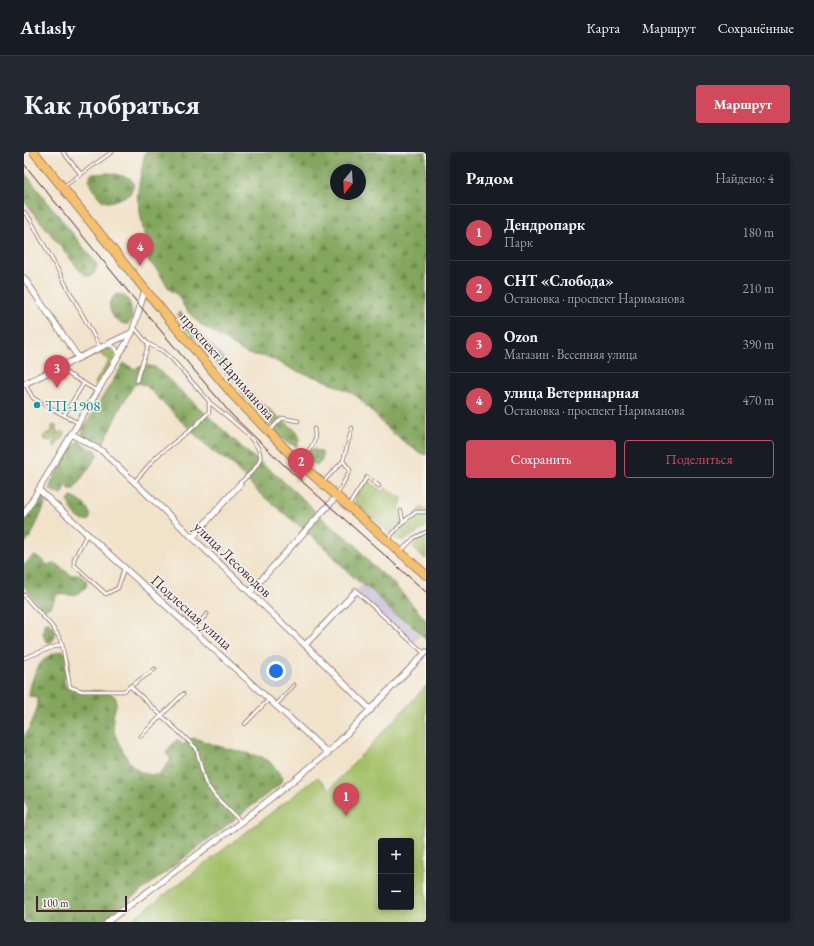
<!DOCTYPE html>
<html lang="ru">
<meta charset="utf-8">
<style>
body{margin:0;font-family:"EB Garamond",serif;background:#242831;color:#f1f3f6}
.controls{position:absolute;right:12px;bottom:12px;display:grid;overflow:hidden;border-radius:4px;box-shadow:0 2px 6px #0003}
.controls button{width:36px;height:36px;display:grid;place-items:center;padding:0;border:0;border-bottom:1px solid #363941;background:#171b24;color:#f1f3f6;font:20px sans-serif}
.compass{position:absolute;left:306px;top:12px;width:36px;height:36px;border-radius:50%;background:#171b24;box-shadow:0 2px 6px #0003;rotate:198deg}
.scale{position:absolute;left:12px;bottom:10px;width:91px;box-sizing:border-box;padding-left:4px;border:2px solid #4a1f2b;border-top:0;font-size:11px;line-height:14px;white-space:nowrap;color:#4a1f2b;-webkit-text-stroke:3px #f6f6f2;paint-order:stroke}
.you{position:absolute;left:252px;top:519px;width:14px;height:14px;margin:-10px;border:3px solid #fff;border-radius:50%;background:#1a73e8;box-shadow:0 0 0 6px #1a73e833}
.badge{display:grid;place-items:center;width:26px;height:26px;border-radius:50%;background:#d1495b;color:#fff;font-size:13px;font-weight:700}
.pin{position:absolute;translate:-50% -33px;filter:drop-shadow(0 1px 2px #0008)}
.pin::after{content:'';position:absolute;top:21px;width:14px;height:12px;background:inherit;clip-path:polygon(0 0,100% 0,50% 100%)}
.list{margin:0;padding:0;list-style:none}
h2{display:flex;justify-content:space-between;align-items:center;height:52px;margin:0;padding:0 16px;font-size:17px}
h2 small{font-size:13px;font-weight:400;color:#9ea1a6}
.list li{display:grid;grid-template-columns:26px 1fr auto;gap:12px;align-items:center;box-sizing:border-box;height:56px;padding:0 16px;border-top:1px solid #363941}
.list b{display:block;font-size:15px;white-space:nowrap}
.list p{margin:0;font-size:13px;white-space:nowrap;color:#9ea1a6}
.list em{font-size:13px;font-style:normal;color:#9ea1a6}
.actions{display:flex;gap:8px;padding:12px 16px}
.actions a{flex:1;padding:9px 0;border:1px solid #d1495b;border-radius:4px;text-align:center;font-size:14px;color:#d1495b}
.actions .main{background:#d1495b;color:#fff}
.map{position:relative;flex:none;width:402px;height:770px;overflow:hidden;border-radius:4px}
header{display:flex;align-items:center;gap:24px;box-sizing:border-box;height:56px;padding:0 20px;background:#171b24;border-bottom:1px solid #363941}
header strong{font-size:19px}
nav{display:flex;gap:22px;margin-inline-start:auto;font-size:14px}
.intro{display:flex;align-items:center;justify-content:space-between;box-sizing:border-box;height:96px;padding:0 24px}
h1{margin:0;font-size:28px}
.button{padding:10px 18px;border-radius:4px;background:#d1495b;color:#fff;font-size:14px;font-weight:700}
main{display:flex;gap:24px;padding:0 24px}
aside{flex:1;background:#171b24;border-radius:4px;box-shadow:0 2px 6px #0003}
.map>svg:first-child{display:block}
</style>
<header>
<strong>Atlasly</strong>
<nav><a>Карта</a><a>Маршрут</a><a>Сохранённые</a></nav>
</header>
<div class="intro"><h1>Как добраться</h1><a class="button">Маршрут</a></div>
<main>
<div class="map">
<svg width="402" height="770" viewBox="0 0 402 770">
<defs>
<pattern id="grass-dots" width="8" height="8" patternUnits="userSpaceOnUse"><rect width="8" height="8" fill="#a3c067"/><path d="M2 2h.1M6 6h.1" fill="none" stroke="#879b55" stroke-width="1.8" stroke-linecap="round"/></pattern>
<pattern id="forest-firs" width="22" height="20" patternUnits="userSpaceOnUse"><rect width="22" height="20" fill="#82a65c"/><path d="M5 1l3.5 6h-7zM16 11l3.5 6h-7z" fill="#6c874c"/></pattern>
</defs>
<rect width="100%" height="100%" fill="#f6f6f2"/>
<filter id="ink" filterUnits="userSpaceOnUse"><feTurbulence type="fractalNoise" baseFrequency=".025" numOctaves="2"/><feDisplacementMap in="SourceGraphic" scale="8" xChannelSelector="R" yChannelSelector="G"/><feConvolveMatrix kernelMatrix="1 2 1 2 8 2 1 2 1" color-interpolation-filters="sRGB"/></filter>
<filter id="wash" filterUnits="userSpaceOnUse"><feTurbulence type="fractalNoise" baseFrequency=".012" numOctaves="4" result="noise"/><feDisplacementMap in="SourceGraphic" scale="16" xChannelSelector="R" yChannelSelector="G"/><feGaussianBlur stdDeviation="0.9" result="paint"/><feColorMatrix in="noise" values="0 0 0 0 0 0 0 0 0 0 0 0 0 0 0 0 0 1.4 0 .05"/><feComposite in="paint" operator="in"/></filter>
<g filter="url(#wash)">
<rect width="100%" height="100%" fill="#f1e3ca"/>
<!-- industrial -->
<path fill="#c7c0d9" d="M339 432 396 484 388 492 331 440Z"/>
<!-- grass -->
<path fill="url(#grass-dots)" stroke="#767049" d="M79 197H87L92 203 73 235H71L70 232 85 209 75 201 40 217Z
M30 273 32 274 33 281 39 279 41 281 39 286 35 288 31 295 29 291 32 284H30L27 289 21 288 20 286 21 282 28 280V274Z
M343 328 359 340 361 336 378 346 375 359 377 370 367 382 331 351V345Z
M397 354 402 357V375L381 388 371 387C369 374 392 367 397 354Z
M399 385 402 386V407L391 398 389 394 392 389Z"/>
<!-- forest -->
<path fill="url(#forest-firs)" stroke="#666244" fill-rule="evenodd" d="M121 0H402V303L396 301 368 281 334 245 324 239 300 228 272 219 244 205 223 202 176 172 162 158 153 142 146 138 134 119 125 110 113 43ZM312 18H336V42H312Z
M0 20 72 111 73 115 69 123 63 124 57 120 0 49Z
M86 21 106 26 110 32 106 42C81 54 78 55 65 28L67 22Z
M92 142C107 142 108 157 108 168L104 172C92 173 84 161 86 149Z
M156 160 199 205 221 237 273 280 276 287 273 294 263 291 254 283 243 267 219 243 215 233 189 210 178 193 162 177 153 162Z
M100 211 110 217 122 213 131 215 221 298 257 327 306 373 331 392 346 411 370 432 402 468V488L385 471 371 463 348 439 331 427 297 392 234 340 208 312 188 299 122 234 115 231 110 233 95 258 80 290 74 293 59 284 58 282 59 276Z
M56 288 63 295 72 298 74 303 50 337H45L42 330 40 340 38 342 32 341 26 337C26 328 48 291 56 288Z
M284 296 298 300V309L293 313 285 309 281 299Z
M47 345C56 347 70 359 65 368L60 369C51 365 47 358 44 349Z
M17 347 21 348V353L7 384 0 392V371Z
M9 404 17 406 23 413 32 412 47 423H55L63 429 62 435C52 444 47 445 34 441L27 455 19 458C11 452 8 442 0 435V413Z
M24 471 29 474C32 481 32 487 26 491L21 488 19 481 20 472Z
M38 499 43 501C48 515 45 516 40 528L42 535C57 543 81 533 92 546 94 553 89 559 89 566 88 576 92 585 96 593 105 611 112 624 135 623L147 608 142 601 152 588 160 593 163 588 171 586 190 593 238 605 246 610 259 626 255 633 77 770H0V703L2 701 0 676 4 657 0 650V584C6 576 16 555 13 545L5 544C8 523 15 503 38 499Z"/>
<!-- garden -->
<path fill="#a3c067" stroke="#767049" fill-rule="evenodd" d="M402 534V770H105L294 625 306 637ZM357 689H387V755H357Z"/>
</g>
<g filter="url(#ink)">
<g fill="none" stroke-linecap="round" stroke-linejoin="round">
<defs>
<path id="service" d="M39 0 56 21
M39 35 88 0
M0 60 6 67 76 195
M110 175 124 192 139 199 146 205 185 249V260L170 275 133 304 111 329
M85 193 92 196 94 202
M34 216 73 239
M113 229C115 215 122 205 124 192
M1 232 9 246 54 271
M185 250C197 260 241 291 236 307 233 317 223 324 216 331
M40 263 60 231
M245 279 258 266 274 269
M280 304C288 295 293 289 290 277
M299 330 319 309 328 276
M313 343 326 318 319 309
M325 353 343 325 355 334
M379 370 392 360H402
M63 382 50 407V413L82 442 94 436 100 416
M364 387 379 370 377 359
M377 399 390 386 402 380
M332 439 400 501
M0 443C12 460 31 472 38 492L0 506
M169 477 183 462
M38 492 46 535 58 539H100L131 517
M106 534 172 596 181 630 191 644 217 670
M252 553 270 533
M221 572 245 547
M117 584 159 542"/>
<path id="minor" d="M0 126 54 205
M0 232 107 181
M48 282 78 299 281 493 347 558
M15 338 304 601
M0 362 108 181 121 138
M169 385 216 332
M226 440 312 345
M281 493 332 439
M83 770 217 670 304 601 402 500"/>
<path id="primary" d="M10 0 149 172 210 244 272 308 402 423"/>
</defs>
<!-- service casing -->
<use href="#service" stroke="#9e817a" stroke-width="4.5"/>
<!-- minor casing -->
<use href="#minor" stroke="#9e817a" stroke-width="7"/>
<!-- primary casing -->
<use href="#primary" stroke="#9e817a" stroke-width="10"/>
<!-- service -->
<use href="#service" stroke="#fff" stroke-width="2.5"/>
<!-- minor -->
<use href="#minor" stroke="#fff" stroke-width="5"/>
<!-- primary -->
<use href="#primary" stroke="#f7c06b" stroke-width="8"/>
<!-- tram -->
<path stroke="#4a1f2b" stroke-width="1" d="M0 12 116 154 207 262 263 316 402 440"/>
</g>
</g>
<!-- markers -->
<circle fill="#0f9aa8" stroke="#f6f6f2" stroke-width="1.5" cx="13" cy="253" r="4"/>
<g text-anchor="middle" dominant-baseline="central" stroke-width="3" stroke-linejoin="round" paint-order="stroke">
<!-- street labels -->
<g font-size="15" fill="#4a1f2b" stroke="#f6f6f2">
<text transform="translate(204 214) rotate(49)">проспект Нариманова</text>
<text transform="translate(209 407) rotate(44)">улица Лесоводов</text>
<text transform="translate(168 460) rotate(42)">Подлесная улица</text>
</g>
<!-- culture labels -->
<g font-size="15" fill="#0d838f" stroke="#f6f6f2" text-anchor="start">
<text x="21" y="253">ТП-1908</text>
</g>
</g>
</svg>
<div class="controls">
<button>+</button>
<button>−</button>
</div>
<svg class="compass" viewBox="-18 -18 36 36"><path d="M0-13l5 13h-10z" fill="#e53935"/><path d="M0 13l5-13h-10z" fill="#9ea1a6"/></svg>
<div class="scale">100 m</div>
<div class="you"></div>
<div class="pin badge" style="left:322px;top:664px">1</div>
<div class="pin badge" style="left:277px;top:329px">2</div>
<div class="pin badge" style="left:33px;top:236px">3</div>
<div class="pin badge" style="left:116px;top:114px">4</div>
</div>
<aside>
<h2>Рядом<small>Найдено: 4</small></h2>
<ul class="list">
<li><span class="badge">1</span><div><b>Дендропарк</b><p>Парк</p></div><em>180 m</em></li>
<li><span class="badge">2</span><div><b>СНТ «Слобода»</b><p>Остановка · проспект Нариманова</p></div><em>210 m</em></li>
<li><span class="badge">3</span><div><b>Ozon</b><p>Магазин · Весенняя улица</p></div><em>390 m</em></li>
<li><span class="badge">4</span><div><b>улица Ветеринарная</b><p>Остановка · проспект Нариманова</p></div><em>470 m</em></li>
</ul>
<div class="actions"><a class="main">Сохранить</a><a>Поделиться</a></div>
</aside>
</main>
